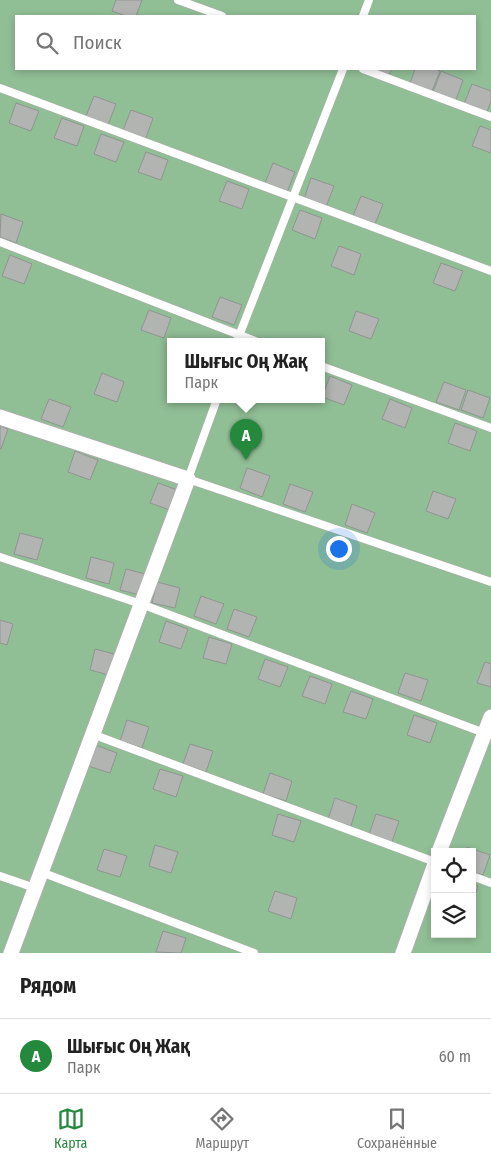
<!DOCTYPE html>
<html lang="ru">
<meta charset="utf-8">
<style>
body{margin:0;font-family:"Fira Sans Condensed",sans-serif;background:#f6f6f6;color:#222}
.controls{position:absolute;right:15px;bottom:15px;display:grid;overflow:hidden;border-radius:0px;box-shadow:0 2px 8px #0003}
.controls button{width:45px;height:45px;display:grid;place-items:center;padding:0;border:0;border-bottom:1px solid #e0e0e0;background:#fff;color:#222;font:25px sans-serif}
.you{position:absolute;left:338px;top:548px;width:18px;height:18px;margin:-12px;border:4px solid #fff;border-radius:50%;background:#1a73e8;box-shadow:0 0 0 8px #1a73e833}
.badge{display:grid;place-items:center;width:32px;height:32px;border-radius:50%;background:#24893d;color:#fff;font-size:16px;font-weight:700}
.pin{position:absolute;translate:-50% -41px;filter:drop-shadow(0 1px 2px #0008)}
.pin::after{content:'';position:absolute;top:26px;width:18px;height:15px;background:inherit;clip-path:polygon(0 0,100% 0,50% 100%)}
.popup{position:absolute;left:167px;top:338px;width:158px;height:65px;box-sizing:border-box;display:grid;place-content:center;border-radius:0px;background:#fff;filter:drop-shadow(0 1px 4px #0005);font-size:16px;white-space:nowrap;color:#767676}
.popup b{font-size:19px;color:#222}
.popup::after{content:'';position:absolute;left:50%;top:100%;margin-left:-10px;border:10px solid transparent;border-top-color:#fff}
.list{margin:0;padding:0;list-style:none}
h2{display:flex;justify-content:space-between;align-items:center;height:65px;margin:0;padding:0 20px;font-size:21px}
h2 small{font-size:16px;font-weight:400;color:#767676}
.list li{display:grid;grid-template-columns:32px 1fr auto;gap:15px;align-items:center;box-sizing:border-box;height:75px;padding:0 20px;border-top:1px solid #e0e0e0}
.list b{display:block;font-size:19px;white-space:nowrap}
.list p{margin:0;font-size:16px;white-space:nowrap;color:#767676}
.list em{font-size:16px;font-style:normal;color:#767676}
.icon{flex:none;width:28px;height:28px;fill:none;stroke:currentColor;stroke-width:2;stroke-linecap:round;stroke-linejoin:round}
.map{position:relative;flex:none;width:491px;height:953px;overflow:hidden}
.search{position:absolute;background:#fff;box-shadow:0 2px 8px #0003;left:15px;right:15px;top:15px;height:55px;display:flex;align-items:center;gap:12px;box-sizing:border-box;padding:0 18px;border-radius:0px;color:#767676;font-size:19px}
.sheet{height:140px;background:#fff}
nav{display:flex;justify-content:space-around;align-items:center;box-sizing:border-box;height:70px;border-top:1px solid #e0e0e0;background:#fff;font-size:14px;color:#767676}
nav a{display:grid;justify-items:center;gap:2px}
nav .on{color:#24893d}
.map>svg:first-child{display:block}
</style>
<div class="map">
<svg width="491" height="953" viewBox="0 0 491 953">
<rect width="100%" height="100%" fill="#dcdfdc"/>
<!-- green -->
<path fill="#90be95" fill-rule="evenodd" d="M0 0H491V953H0ZM16 16H475V69H16ZM171 341H321V399H171ZM435 852H472V934H435Z"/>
<!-- building -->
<path fill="#b1b4b1" stroke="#919491" d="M116 0H142L136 16H126L112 11Z
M372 69H392L389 75Z
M415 69H435L440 71 432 91 410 83Z
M441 71 463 80 456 100 433 92Z
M472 84 491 91V101L487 112 464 104Z
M94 96 116 104 108 125 86 116Z
M16 103 39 111 31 131 9 123Z
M131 110 153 118 146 138 123 130Z
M62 118 84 126 77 146 54 138Z
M480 126 491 130V153L472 146Z
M101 134 124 142 116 162 94 154Z
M146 152 168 160 161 180 138 172Z
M273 163 295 172 287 192 265 183Z
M311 178 334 186 326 207 304 199Z
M227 181 249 189 242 209 219 201Z
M361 196 383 204 375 224 353 216Z
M300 210 322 218 315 239 292 230Z
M1 214 23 222 16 243 0 237Z
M339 246 361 254 354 275 331 266Z
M10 255 32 264 24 284 2 276Z
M441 263 463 271 455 291 433 283Z
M220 297 242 305 234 325 212 317Z
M149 310 171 318 164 338 141 330Z
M356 311 379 319 371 339 349 331Z
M102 373 124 382 117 402 94 394Z
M330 376 352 385 344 405 322 397Z
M444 382 466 390 459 410 436 402Z
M468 390 490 398 483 418 461 410Z
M49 399 71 407 63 427 41 419Z
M390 399 412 408 405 428 382 419Z
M455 423 477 431 470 451 448 443Z
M0 426 8 429 1 449H0Z
M75 451 98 460 90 480 68 472Z
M247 468 270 476 262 497 240 488Z
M158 483 180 491 173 511 150 503Z
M290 484 313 492 305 512 283 504Z
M433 491 456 499 448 519 426 511Z
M352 504 375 513 367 533 345 525Z
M20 533 43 539 37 560 14 554Z
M91 557 114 563 109 584 86 578Z
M126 569 149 575 144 596 120 590Z
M157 582 180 588 175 608 152 603Z
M201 596 224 604 216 624 194 616Z
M234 609 257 617 249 637 227 629Z
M0 620 13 624 7 645 0 643Z
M166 621 188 629 181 649 159 642Z
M209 637 232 644 226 664 203 658Z
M95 649 118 655 113 676 90 670Z
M265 659 288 667 280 687 258 679Z
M485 662 491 664V687L477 683Z
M405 673 428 680 421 701 398 693Z
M310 676 332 684 325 704 302 696Z
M351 691 373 699 366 719 343 712Z
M414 715 437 723 430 743 407 735Z
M127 720 149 727 142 748 120 741Z
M190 744 213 751 206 772 183 764Z
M95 745 117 753 110 773 88 766Z
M160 769 183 776 176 797 153 789Z
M270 773 292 781 286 801 263 794Z
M335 798 357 806 351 826 328 819Z
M278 814 301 821 294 842 272 835Z
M376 814 399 821 392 842 369 834Z
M155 845 178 852 171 873 149 866Z
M467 847 490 855 483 875 472 872V852H465Z
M104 849 127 856 120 877 97 870Z
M472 885 478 886 472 904Z
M275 891 297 898 291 919 268 911Z
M163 931 186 938 181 953 156 952Z"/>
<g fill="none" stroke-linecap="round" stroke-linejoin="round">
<defs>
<path id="service" d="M178 0 222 16
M363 16 369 0
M363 69 491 117
M0 88 491 271
M0 242 255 341
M237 341 343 69
M321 366 491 428
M217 399 188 479 491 582
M0 557 141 604 487 734
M92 734 435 862
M41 872 254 953
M0 876 35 888
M472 876 491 883"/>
<path id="minor" d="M0 417 188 479 11 953
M439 852 491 717
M403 953 435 864"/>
</defs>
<!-- service casing -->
<use href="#service" stroke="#acafac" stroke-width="9"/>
<!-- minor casing -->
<use href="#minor" stroke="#acafac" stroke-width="17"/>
<!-- service -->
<use href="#service" stroke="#fff" stroke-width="8"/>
<!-- minor -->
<use href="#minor" stroke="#fff" stroke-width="15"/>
</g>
</svg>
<div class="controls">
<button><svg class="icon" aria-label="locate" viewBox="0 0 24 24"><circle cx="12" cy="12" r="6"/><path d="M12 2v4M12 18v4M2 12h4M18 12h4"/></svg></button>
<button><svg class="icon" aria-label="layers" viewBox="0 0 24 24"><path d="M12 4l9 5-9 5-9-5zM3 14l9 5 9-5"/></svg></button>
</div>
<div class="you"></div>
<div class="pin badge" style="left:246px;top:460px">A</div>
<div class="popup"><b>Шығыс Оң Жақ</b>Парк</div>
<div class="search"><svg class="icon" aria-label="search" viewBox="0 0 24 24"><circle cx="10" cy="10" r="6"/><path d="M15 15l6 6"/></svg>Поиск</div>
</div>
<section class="sheet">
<h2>Рядом<small></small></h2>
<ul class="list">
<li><span class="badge">A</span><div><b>Шығыс Оң Жақ</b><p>Парк</p></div><em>60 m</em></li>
</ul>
</section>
<nav>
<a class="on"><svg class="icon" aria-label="map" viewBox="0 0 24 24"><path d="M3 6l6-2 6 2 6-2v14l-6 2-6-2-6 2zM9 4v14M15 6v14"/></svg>Карта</a>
<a><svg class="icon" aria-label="directions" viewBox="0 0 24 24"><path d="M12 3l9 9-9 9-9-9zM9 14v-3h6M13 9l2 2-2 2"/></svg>Маршрут</a>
<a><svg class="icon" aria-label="saved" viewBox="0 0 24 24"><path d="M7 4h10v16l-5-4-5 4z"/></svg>Сохранённые</a>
</nav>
